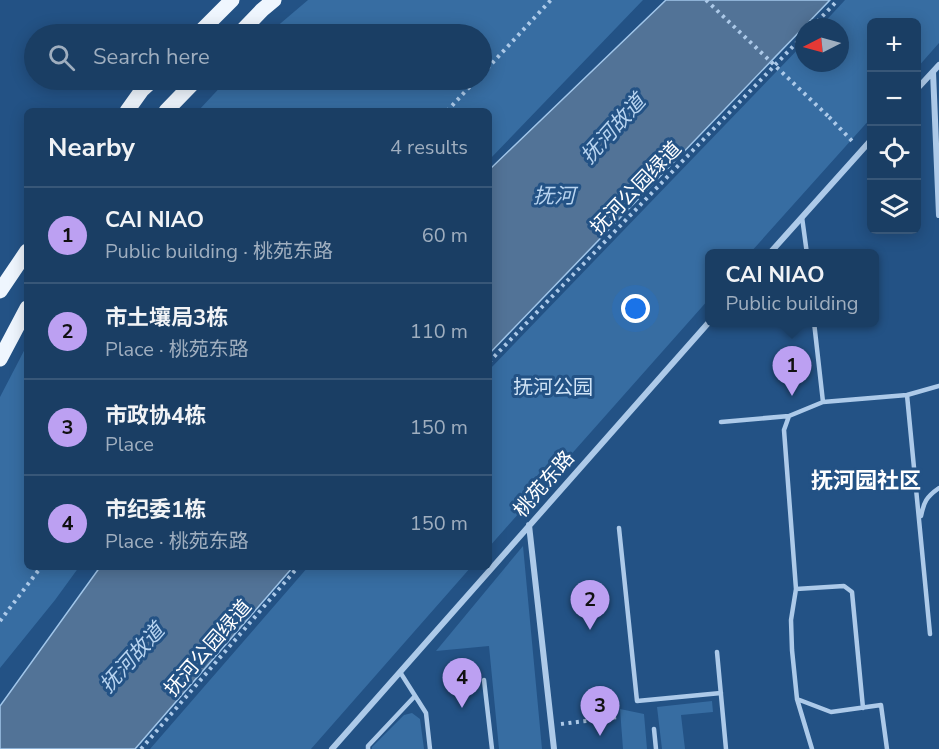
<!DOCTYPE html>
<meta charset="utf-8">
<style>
body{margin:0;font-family:"Nunito Sans","Noto Sans SC",sans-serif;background:#27496d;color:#f1f3f6}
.controls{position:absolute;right:18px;top:18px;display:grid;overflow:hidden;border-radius:9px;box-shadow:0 3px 15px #0003}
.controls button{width:54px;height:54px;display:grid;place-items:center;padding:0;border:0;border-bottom:2px solid #385778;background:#1a3e64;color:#f1f3f6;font:30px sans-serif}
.compass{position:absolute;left:795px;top:18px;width:54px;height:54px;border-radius:50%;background:#1a3e64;box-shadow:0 3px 15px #0003;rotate:264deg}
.you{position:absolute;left:636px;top:309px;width:21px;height:21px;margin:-15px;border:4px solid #fff;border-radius:50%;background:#1a73e8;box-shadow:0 0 0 9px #1a73e833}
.badge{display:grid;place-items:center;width:39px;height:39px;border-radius:50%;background:#bca0f2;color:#111;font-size:20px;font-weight:700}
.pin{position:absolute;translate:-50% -50px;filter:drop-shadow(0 2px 3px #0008)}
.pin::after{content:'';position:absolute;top:32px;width:21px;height:18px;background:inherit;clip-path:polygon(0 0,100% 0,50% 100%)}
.popup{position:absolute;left:705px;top:249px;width:174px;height:78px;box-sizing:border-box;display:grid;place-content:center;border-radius:9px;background:#1a3e64;filter:drop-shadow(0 2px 4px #0005);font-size:20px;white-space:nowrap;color:#9faebf}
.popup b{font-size:22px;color:#f1f3f6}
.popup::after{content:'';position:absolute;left:50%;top:100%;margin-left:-12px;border:12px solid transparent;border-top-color:#1a3e64}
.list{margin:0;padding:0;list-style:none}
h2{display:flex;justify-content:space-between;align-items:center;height:78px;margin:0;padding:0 24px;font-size:26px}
h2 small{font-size:20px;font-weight:400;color:#9faebf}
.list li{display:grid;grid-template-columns:39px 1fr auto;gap:18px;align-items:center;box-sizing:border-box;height:96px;padding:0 24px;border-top:2px solid #385778}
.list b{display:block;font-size:22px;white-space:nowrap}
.list p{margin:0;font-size:20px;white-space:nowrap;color:#9faebf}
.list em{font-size:20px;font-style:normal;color:#9faebf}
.icon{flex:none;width:33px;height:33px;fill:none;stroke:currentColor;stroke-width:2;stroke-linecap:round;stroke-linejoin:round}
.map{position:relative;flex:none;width:939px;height:749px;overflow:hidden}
.search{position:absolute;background:#1a3e64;box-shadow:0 3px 15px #0003;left:24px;top:24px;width:468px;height:66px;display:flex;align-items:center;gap:15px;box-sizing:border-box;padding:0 21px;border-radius:33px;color:#9faebf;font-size:22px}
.panel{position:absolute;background:#1a3e64;box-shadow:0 3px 15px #0003;left:24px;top:108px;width:468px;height:462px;border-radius:9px}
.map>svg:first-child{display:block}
</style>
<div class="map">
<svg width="939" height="749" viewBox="0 0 939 749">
<rect width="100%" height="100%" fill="#235285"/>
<!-- green -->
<path fill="#376da2" d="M308 0H643L489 160V111H198L227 80H482V34H268Z
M845 0H939V43L917 68 916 22H872L871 118 750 253 710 254 709 299 489 547V370L804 43V63H840V27H820Z
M27 345V567H79L55 600 0 668V397Z
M523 546 542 749H499L489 646 436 651Z
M308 567H471L311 749H150Z
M712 701 713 712 681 715 685 749H662L657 707Z
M620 709 644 714 647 749H623Z
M412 713 420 719 424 749H372V747L404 715Z"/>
<!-- water -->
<path fill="#527397" stroke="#a1c6ea" stroke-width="1.5" d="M666 0H830L489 354V170Z
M100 567H293L135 749H0V706Z"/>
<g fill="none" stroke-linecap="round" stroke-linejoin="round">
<!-- path -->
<path stroke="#adcae9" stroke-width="4" stroke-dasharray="3 4.5" stroke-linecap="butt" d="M812 27 838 0
M482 74 551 0
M447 111 476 80
M829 117 853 142
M489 362 804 35
M0 621 41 567
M561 724 618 717
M141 749 298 567"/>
<!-- service -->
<path stroke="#adcae9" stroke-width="4.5" d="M802 217 807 254
M814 322 823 402 907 395 939 386
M907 395 930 634
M721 422 789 416
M921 516C924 502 926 497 939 488
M619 528 637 701 721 693
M796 589 844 586 852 592 863 708
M717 652 726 749
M400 672 426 713 430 749
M484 680 492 749
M797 699 831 712 881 705 887 749
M654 729 656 749
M368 749V746L415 696
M812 749 797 699 792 650 791 620 796 589 784 430 789 416 823 402"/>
<!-- minor -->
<path stroke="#adcae9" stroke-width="6" d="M933 72 939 215
M916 90 939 65
M769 254 872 139
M529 525 554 749
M332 749 710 321"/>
<!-- primary -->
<path stroke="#eff6fe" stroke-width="15" d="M198 34 232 0
M239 34 262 10 274 0
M127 111 142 90 153 80
M166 111 196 80
M0 291 27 251
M0 359 27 308"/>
<!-- path-bridge -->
<path stroke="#adcae9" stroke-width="4" stroke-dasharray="3 4.5" stroke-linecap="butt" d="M706 0 829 117"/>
</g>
<g text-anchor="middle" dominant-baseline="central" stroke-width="6" stroke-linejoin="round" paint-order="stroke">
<!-- street labels -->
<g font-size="20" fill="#fff" stroke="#235285">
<text transform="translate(636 188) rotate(-46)">抚河公园绿道</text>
<text transform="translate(544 484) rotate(-49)">桃苑东路</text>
<text transform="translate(208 648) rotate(-49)">抚河公园绿道</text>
</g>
<!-- park labels -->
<g font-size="20" fill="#d1e4f7" stroke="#235285">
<text x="553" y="387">抚河公园</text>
</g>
<!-- water labels -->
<g font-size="21" font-style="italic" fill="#b8d4f0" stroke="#235285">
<text transform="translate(613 129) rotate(-48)">抚河故道</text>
<text x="554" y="196">抚河</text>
<text transform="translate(132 658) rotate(-48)">抚河故道</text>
</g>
<!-- quarter labels -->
<g font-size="22" font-weight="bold" fill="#fff" stroke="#235285">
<text x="866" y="481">抚河园社区</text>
</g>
</g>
</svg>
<div class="controls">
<button>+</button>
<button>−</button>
<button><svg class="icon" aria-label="locate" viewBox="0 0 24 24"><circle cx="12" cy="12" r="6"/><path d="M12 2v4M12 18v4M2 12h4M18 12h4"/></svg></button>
<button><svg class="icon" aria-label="layers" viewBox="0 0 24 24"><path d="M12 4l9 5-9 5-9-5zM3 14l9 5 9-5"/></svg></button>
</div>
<svg class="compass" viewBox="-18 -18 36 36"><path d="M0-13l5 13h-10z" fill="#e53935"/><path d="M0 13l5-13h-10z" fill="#9faebf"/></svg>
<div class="you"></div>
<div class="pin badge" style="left:792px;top:396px">1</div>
<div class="popup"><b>CAI NIAO</b>Public building</div>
<div class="pin badge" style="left:590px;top:630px">2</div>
<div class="pin badge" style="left:600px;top:736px">3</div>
<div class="pin badge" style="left:462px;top:708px">4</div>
<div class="search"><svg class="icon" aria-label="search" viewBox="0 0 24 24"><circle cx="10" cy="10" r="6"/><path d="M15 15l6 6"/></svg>Search here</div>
<section class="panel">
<h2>Nearby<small>4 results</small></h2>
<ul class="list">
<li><span class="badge">1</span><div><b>CAI NIAO</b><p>Public building · 桃苑东路</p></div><em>60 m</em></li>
<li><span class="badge">2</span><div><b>市土壤局3栋</b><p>Place · 桃苑东路</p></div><em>110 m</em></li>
<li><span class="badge">3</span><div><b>市政协4栋</b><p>Place</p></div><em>150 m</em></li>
<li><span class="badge">4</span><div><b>市纪委1栋</b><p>Place · 桃苑东路</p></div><em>150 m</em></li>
</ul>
</section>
</div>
